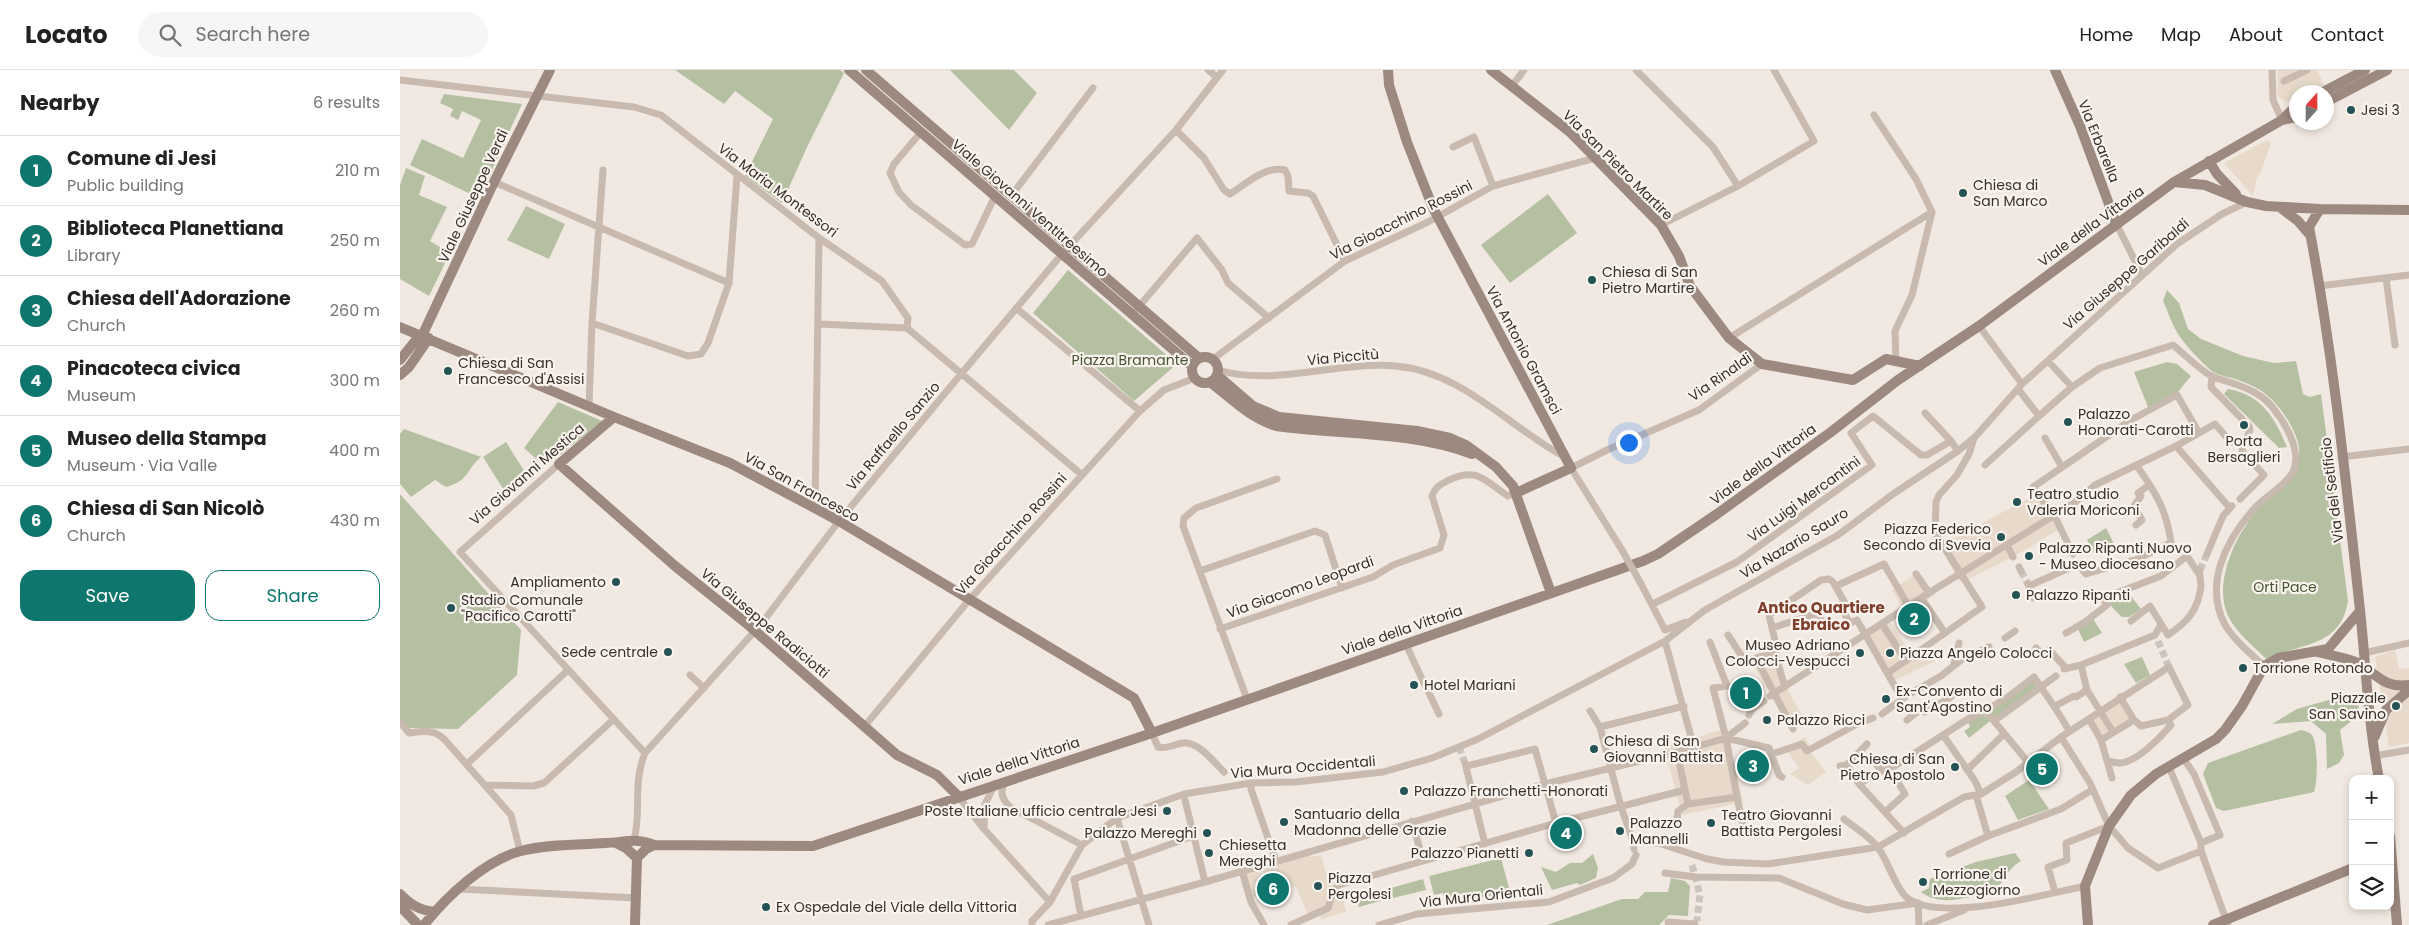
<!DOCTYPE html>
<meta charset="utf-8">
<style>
body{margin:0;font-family:Poppins,sans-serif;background:#f6f6f6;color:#222}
.controls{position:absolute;right:15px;bottom:15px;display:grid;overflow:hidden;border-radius:10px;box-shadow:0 2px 8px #0003}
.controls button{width:45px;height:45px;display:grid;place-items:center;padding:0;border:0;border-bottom:1px solid #e0e0e0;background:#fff;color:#222;font:25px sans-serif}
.compass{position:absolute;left:1889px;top:15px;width:45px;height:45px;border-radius:50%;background:#fff;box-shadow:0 2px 8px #0003;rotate:21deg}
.you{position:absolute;left:1228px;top:372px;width:18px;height:18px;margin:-12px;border:4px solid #fff;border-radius:50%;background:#1a73e8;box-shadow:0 0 0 8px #1a73e833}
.badge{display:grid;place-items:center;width:32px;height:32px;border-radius:50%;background:#0f766e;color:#fff;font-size:16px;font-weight:700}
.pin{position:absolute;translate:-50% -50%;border:2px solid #fff;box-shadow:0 1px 5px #0006}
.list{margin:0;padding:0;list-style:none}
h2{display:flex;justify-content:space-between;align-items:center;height:65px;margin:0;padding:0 20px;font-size:21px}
h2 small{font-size:16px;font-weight:400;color:#767676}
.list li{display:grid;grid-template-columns:32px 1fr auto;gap:15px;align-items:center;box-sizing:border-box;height:70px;padding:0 20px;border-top:1px solid #e0e0e0}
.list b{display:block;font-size:19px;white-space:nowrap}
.list p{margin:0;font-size:16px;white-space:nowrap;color:#767676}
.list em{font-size:16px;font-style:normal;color:#767676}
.actions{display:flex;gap:10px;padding:15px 20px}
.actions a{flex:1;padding:11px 0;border:1px solid #0f766e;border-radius:15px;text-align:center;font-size:18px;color:#0f766e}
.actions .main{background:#0f766e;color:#fff}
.icon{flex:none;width:28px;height:28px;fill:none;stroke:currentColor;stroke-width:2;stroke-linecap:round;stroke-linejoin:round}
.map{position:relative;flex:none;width:2009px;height:855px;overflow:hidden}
header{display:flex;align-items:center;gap:30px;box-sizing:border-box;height:70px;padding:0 25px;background:#fff;border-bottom:1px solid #e0e0e0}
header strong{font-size:24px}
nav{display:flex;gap:28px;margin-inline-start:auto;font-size:18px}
.search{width:350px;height:45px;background:#f6f6f6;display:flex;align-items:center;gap:12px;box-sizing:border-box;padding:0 18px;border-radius:28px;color:#767676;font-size:19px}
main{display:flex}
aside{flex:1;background:#fff}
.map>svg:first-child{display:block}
</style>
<header>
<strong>Locato</strong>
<div class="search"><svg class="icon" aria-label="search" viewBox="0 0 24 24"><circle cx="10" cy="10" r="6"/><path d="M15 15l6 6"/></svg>Search here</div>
<nav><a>Home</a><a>Map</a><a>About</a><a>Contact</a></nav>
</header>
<main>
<aside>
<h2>Nearby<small>6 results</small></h2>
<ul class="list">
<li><span class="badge">1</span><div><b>Comune di Jesi</b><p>Public building</p></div><em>210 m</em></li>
<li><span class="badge">2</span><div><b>Biblioteca Planettiana</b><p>Library</p></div><em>250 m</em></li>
<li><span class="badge">3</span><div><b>Chiesa dell'Adorazione</b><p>Church</p></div><em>260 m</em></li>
<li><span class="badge">4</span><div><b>Pinacoteca civica</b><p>Museum</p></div><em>300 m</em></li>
<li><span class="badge">5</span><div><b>Museo della Stampa</b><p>Museum · Via Valle</p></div><em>400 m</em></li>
<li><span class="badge">6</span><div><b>Chiesa di San Nicolò</b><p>Church</p></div><em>430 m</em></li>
</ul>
<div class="actions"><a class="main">Save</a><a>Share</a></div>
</aside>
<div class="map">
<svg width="2009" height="855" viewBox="0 0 2009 855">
<rect width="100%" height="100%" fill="#f1e9e1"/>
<!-- green -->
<path fill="#b5bfa2" d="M275 0H440L444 3 408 75 382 133 345 106 373 49 335 21 324 34Z
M550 0H614L637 23 609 60Z
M44 24 122 34 79 128 10 95 22 69 63 88 81 50 62 41 58 50 50 46 53 39 40 33Z
M6 98 25 106 19 125 47 137 30 171 50 183 29 226 0 209V115Z
M1148 124 1177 163 1110 213 1081 175Z
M126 136 165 154 149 189 107 170Z
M668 200 777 294 734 331 633 243Z
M1767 220 1779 233 1788 259 1801 269 1843 286 1874 293 1896 291 1903 324 1910 327 1921 324 1948 531C1941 577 1901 573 1866 589 1853 576 1836 562 1828 546 1811 509 1841 454 1867 429 1886 410 1901 408 1899 378 1897 361 1881 337 1868 326 1860 318 1848 314 1838 310 1831 307 1819 306 1813 302 1804 295 1782 272 1777 262 1771 253 1768 241 1763 231Z
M1767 292 1777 294 1791 306 1778 322 1748 337 1734 302Z
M1828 319C1862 325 1875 348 1887 377L1879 378 1824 324Z
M158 332 202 351 145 397 124 378Z
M4 359 81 387C64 402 70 410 46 417L35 410 11 427 0 414V364Z
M106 372 128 407 105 422 83 387Z
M0 424 121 560 117 605 58 659 8 658 0 648Z
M1706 458 1716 478 1695 485 1687 470Z
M1727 521 1741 539 1729 547H1722L1707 532Z
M1693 549 1702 563 1684 572 1678 559Z
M1742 587 1750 605 1736 613 1724 594Z
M1632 610 1637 618 1594 649 1588 642Z
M1946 625 1958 627 1959 645 1940 660 1944 685 1939 693 1927 699 1926 664 1911 651 1872 654 1897 639Z
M1582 644 1590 651 1569 668 1564 661 1570 657 1568 652Z
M1901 660C1905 661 1909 662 1912 665 1918 674 1918 712 1914 722L1824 741 1816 738 1803 704 1808 693Z
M1629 710 1649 739 1618 750 1605 726Z
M1615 783 1621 791C1607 798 1604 814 1592 823 1568 826 1542 838 1521 822L1529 818 1530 809 1576 792Z
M1193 784 1198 798 1196 808 1180 815 1177 813 1152 820 1141 797 1156 802 1170 793H1182Z
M1101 788 1110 822 1047 834 1043 823 1034 825 1029 806Z
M1271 808 1285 811 1290 816 1288 846 1269 845 1259 855H1147L1222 829H1238L1245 822H1268Z
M1023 809 1026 820 993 828 991 818Z
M989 818 991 828 959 837 956 826Z"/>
<!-- plaza -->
<path fill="#e7daca" d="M1878 0H1917L1924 15 1910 22H1896V30L1889 32 1882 30 1877 24Z
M1867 70 1871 73 1861 102 1857 107 1853 126 1824 93Z
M1640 422 1663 457 1613 487 1568 509 1561 511 1558 510 1540 476Z
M1519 502 1535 525 1505 543 1492 520Z
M1488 549 1511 584 1523 577 1535 591 1489 613 1464 568Z
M1378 577 1386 608 1390 614 1386 617 1407 653 1391 661 1350 589Z
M1995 580 1999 599 2009 598V673L1989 677 1975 587Z
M1720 627 1734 650 1701 670 1689 649Z
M1327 658 1343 732 1282 745 1264 677Z
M1405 667 1411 677V682L1426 702 1408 715 1390 704 1399 698 1386 679Z
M909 781 911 787 921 785 929 814 939 811 946 842 921 849V847L908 844 895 816 892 817 861 801 852 818 858 822 851 832 842 801Z"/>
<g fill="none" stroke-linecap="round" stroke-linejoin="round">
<!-- street-tunnel -->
<path stroke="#ccc4bd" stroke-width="7" stroke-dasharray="7 3.5" stroke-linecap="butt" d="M1800 500 1807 484
M1621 501 1628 514
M1758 571 1769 597
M1341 585 1350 589
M1059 677 1065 693
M1292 795 1300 825 1297 851"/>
<!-- street -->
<path stroke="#c8baae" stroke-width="7" d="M808 0 817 7
M1236 0 1313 77 1338 116
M1872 0 1873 30 1882 50
M0 10 234 37 261 45 419 168 482 211 508 248 507 258 681 404
M1884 11 1907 0
M1112 16 1124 0
M1474 45 1516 109 1532 142 1512 225 1495 261 1496 291
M776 60 804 88 824 120 830 124C846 114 866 95 885 100L888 106 889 121 908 123 913 126 945 191
M521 62 494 94 490 103 499 122 511 135 565 175 572 174 595 126
M1053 77 1074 67 1093 116
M94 112 329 213
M611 126 693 18
M1716 153 1742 205
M1261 155 1338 116 1414 71 1374 0
M1986 208 1995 275
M1919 216 2009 205
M616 238 740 341
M736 240 797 168 822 200 828 213 869 248
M192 253 288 286 301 284 308 273 329 213 337 106
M419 254 507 258
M1579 256 1622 314
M1329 268 1532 142
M813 289 945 191 1028 152 1093 116 1195 88
M1648 291 1672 317
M818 300C875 317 937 291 995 296 1061 301 1108 356 1163 386
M1812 306 1811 317 1843 350
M189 337 192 253 203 100
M1525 343 1551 371 1558 381
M1639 346 1672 317 1700 298 1773 275C1785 285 1798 298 1811 306 1817 309 1824 310 1829 312 1848 318 1865 325 1876 342 1887 356 1902 383 1893 402 1885 417 1863 427 1852 441 1825 472 1804 515 1825 555 1835 571 1850 583 1864 596
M1645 368 1662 397
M1776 376 1829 437
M1941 387 2009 379
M159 394 60 482 245 683
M1585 395 1639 346 1618 319
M1840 429 1864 405 1842 381 1843 373
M415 439 419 168
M1736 455 1742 450 1734 436 1741 426 1738 423 1749 415
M1607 475 1613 487
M1222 480 1171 398 1207 380 1299 340 1362 294
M1673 484 1654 445 1633 417 1731 350 1777 325 1799 363
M1807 484 1823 446 1832 436
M1619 497 1621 501
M800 501 915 461 925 465 942 518
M1516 504 1529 523
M1240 512 1265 560 1286 552
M1628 514 1633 528
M1436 516 1484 494 1509 537
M1629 516 1678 494 1686 504 1738 489 1771 472C1766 439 1756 423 1737 396
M1522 529 1545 563
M1704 531 1714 524 1761 506 1787 486 1799 504
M1253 534 1337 492 1472 395 1451 363 1473 346 1521 385H1527L1551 371
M1440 536 1450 553 1457 550 1502 629
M1731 551 1750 536 1768 565C1787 552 1798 541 1801 516 1801 511 1799 506 1800 500
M1482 554 1506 591
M1372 558 1418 543 1423 553
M820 559 973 507 993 495 1040 478 1044 465 1032 426C1035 417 1040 415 1049 410 1077 396 1086 412 1108 426L1116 423
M1666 563 1685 552 1707 535
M1328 565 1341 585
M1605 568 1615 561
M1265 571 1294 678
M1310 572 1327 616 1313 618 1326 668 1337 727 1288 734 1277 682 1326 668 1345 653
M1006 574C1016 598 1028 620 1039 644
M1636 578 1644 586 1649 580 1666 598
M1374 582 1377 579 1369 545 1421 510 1429 509 1433 512 1445 533 1418 543
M1964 583 2009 573
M1573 584 1589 577
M1554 594 1559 573
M1681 595 1687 620 1713 662
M1664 599 1681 595 1755 565 1760 556
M1488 603 1582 537 1535 463 1536 432 1539 425 1557 405 1569 384 1574 368
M290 605 304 618
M1656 606 1594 651 1585 641 1608 627 1634 607C1646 625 1659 642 1669 661
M1385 617 1374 582 1356 588 1393 659
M1370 626 1532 521 1674 433 1695 415 1776 376 1815 354 1829 370 1836 373 1846 370 1850 360 1849 356
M1506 626 1541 606 1566 586
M847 629 783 456 784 448 796 438 877 409
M1655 636 1674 626 1676 627 1687 620
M1190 641 1200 657 1221 737 1233 771 1258 773 1307 789 1324 792 1368 794 1478 777 1564 727 1581 724 1575 711 1543 665
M1525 642 1551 627
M1482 644 1505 627
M1349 645 1352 639 1364 631
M1689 649 1701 670 1734 650 1720 627
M1507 650 1522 638
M1594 651 1627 691
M0 652 9 663C24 661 34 659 45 670L111 745 120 781
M464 657 569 530 740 341 764 320 795 308
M1200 657 1284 636
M752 663 758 677C766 679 774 675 782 673 797 670 814 692 824 702
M1661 667 1690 713 1709 756 1728 778 1758 798 1801 781
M1326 668 1369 678 1379 705 1382 707
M1701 670 1712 708
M1372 684 1402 674 1407 681 1459 653 1473 648
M1974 686 2009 680
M1784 689 1794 704 1820 765 1801 773
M1708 691C1712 692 1717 693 1720 693 1737 692 1761 667 1771 655L1768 650 1741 656 1734 650
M1475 692 1481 701 1490 699 1505 724 1485 742
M1065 693 1085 774
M67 694 168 600
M1447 695 1467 674
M1067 696 1135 679 1156 753
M1440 696 1447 695 1459 714 1504 763
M1769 697 1801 773V781L1828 855
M1490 699 1568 649 1585 641
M1567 700 1603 665
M605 711C600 722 601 728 610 737L682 775
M851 713V719L876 791
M1459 714 1481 701
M85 715 133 716 144 713 214 649
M1581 724 1616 702 1661 667 1769 597 1788 635 1768 650
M1576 725 1588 766
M558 726 584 759 650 832
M1337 727 1344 760
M785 730 805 812
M717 748 749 855
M1444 749C1455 758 1471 767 1479 779 1488 792 1495 815 1505 826 1536 855 1646 824 1685 816
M1277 750 1278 741 1288 734
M1012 751 1023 791
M584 758 585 734 595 714
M234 770C242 741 232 715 245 683L362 553 439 451 561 304 662 184 776 60 823 0
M1233 771 1234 779
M1549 784 1588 766 1661 739 1692 720
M842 801 851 832 864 855
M1265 803 1295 807 1379 808 1443 834 1467 840 1518 833 1519 855
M59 819 236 828
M1655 822 1648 797 1667 790 1666 773 1709 756
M681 846 674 809 793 766
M632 855V851L650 832 682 775 717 748 784 724 851 713 896 712 983 702 1032 688 1078 669 1265 571 1305 540 1438 465 1493 424 1558 381 1575 367 1622 314 1777 174 1822 144 1847 132
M648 855 805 812 1145 714 1277 682
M891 855 928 838 933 822 939 815 1156 753 1285 720
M979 855 1017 844 1149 832 1213 808 1232 794 1236 785
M1269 855 1268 852 1295 854
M1527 855 1564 840"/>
<!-- secondary -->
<path stroke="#9c897f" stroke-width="10" d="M449 0 792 296
M466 0 799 288
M988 0 989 15 1007 72 1033 138 1171 398 1116 423
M1091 0 1170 62 1261 155 1279 186 1290 216 1329 268 1362 294 1453 310 1486 289 1520 296
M1655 0 1680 56 1716 153
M1923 22 1965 0
M1926 32 1987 0
M1882 50 1896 47
M1809 91 1817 104 1836 124
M1774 112 1805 115 1847 132 1866 136 1920 139 2009 140
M1881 138 1898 151 1910 165
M1920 139 1909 157C1933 283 1946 412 1960 540 1966 596 1968 653 1979 709
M0 257 214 347 330 393 439 451 734 628 752 663
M22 266 94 112 150 0
M792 300a13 13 0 1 1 26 0a13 13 0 1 1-26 0Z
M0 290 20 265
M0 305 9 297 29 268
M817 305 853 336 879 347 1017 361 1050 368 1066 375 1096 397 1113 416 1151 523
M810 312C832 329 850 348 876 356 941 365 1010 361 1072 384
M214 347 159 394 275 496 346 553 497 685 537 705 558 726
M1918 582C1929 585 1942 587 1953 591 1975 600 1981 619 2009 615
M1974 668 1986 640 2009 620
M1990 766 1997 855
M216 773 226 778 237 788
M0 824C11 835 19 840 35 842
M0 836 18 855
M24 855C46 827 85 790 121 781 147 774 178 775 205 773 222 773 238 767 254 775L413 776 752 663 1243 491 1258 484 1317 444 1431 362 1498 310 1579 256 1774 112 1882 50 1896 36
M235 855 237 788 246 779 254 775
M1688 855 1685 816 1709 756 1731 725 1756 704 1816 669 1825 660 1842 636 1864 596 1878 588 1928 579 1960 541
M1813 855 1953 798"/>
<!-- street-bridge -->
<path stroke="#c8baae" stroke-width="7" d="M1222 480 1240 512"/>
</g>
<!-- markers -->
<g fill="#255255" stroke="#f9f3ed" stroke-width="2">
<circle cx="1951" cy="40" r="5"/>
<circle cx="1563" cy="123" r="5"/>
<circle cx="1192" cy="210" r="5"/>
<circle cx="48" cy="301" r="5"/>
<circle cx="1668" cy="352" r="5"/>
<circle cx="1844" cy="355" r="5"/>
<circle cx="1617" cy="432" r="5"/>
<circle cx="1601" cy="467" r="5"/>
<circle cx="1629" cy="486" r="5"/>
<circle cx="216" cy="512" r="5"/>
<circle cx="1616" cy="525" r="5"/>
<circle cx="51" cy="538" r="5"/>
<circle cx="268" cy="582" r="5"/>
<circle cx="1460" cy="583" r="5"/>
<circle cx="1490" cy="583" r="5"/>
<circle cx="1843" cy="598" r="5"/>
<circle cx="1014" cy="615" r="5"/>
<circle cx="1486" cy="629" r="5"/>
<circle cx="1996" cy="636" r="5"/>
<circle cx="1367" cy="650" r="5"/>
<circle cx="1194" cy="679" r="5"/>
<circle cx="1555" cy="697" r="5"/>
<circle cx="1004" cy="721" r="5"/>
<circle cx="767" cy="741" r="5"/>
<circle cx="884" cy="752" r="5"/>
<circle cx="1311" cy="753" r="5"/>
<circle cx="1220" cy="761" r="5"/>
<circle cx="807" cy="763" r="5"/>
<circle cx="809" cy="783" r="5"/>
<circle cx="1129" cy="783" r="5"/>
<circle cx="1523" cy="812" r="5"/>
<circle cx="918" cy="816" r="5"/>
<circle cx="366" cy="837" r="5"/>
</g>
<g text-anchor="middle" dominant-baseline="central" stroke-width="4.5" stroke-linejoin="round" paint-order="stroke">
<!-- poi labels -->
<g font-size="14" fill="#382f2b" stroke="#f9f3ed" text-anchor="start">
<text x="1961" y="40">Jesi 3</text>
<text x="1573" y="115">Chiesa di<tspan x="1573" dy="16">San Marco</tspan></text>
<text x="1202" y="202">Chiesa di San<tspan x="1202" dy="16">Pietro Martire</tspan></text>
<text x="58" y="293">Chiesa di San<tspan x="58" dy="16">Francesco d'Assisi</tspan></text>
<text x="1678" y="344">Palazzo<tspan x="1678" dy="16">Honorati-Carotti</tspan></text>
<text x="1844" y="371" text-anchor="middle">Porta<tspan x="1844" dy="16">Bersaglieri</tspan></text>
<text x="1627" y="424">Teatro studio<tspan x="1627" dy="16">Valeria Moriconi</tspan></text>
<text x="1591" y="459" text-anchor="end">Piazza Federico<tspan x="1591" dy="16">Secondo di Svevia</tspan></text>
<text x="1639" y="478">Palazzo Ripanti Nuovo<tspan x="1639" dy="16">- Museo diocesano</tspan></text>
<text x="206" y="512" text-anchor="end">Ampliamento</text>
<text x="1626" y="525">Palazzo Ripanti</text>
<text x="61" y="530">Stadio Comunale<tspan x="61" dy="16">"Pacifico Carotti"</tspan></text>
<text x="1450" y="575" text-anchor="end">Museo Adriano<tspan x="1450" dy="16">Colocci-Vespucci</tspan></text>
<text x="258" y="582" text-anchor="end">Sede centrale</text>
<text x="1500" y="583">Piazza Angelo Colocci</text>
<text x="1853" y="598">Torrione Rotondo</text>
<text x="1024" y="615">Hotel Mariani</text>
<text x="1496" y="621">Ex-Convento di<tspan x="1496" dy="16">Sant'Agostino</tspan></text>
<text x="1986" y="628" text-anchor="end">Piazzale<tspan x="1986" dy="16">San Savino</tspan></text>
<text x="1377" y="650">Palazzo Ricci</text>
<text x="1204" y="671">Chiesa di San<tspan x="1204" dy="16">Giovanni Battista</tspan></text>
<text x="1545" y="689" text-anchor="end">Chiesa di San<tspan x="1545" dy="16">Pietro Apostolo</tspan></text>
<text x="1014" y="721">Palazzo Franchetti-Honorati</text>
<text x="757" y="741" text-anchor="end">Poste Italiane ufficio centrale Jesi</text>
<text x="894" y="744">Santuario della<tspan x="894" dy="16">Madonna delle Grazie</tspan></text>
<text x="1321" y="745">Teatro Giovanni<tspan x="1321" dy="16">Battista Pergolesi</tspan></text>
<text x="1230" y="753">Palazzo<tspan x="1230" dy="16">Mannelli</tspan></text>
<text x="797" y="763" text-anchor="end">Palazzo Mereghi</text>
<text x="819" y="775">Chiesetta<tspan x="819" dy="16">Mereghi</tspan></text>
<text x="1119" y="783" text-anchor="end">Palazzo Pianetti</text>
<text x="1533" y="804">Torrione di<tspan x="1533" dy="16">Mezzogiorno</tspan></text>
<text x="928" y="808">Piazza<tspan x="928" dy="16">Pergolesi</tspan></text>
<text x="376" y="837">Ex Ospedale del Viale della Vittoria</text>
</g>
<!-- street labels -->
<g font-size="14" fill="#382f2b" stroke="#f9f3ed">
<text transform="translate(1699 71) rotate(68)">Via Erbarella</text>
<text transform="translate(1218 95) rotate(45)">Via San Pietro Martire</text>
<text transform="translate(378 120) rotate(37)">Via Maria Montessori</text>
<text transform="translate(73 126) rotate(-65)">Viale Giuseppe Verdi</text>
<text transform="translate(630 138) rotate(41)">Viale Giovanni Ventitreesimo</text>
<text transform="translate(1001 150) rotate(-27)">Via Gioacchino Rossini</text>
<text transform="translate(1691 156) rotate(-36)">Viale della Vittoria</text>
<text transform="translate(1726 204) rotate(-41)">Via Giuseppe Garibaldi</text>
<text transform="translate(1124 280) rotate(62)">Via Antonio Gramsci</text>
<text transform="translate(943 287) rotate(-5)">Via Piccitù</text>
<text transform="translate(1320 307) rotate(-35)">Via Rinaldi</text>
<text transform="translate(493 366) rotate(-50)">Via Raffaello Sanzio</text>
<text transform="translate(1363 394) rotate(-36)">Viale della Vittoria</text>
<text transform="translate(127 404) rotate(-41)">Via Giovanni Mestica</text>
<text transform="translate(402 417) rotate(29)">Via San Francesco</text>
<text transform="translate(1932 420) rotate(-97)">Via del Setificio</text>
<text transform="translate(1404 429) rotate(-36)">Via Luigi Mercantini</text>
<text transform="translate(611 464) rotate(-48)">Via Gioacchino Rossini</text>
<text transform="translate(1394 473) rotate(-31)">Via Nazario Sauro</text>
<text transform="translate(900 517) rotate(-20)">Via Giacomo Leopardi</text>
<text transform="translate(365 553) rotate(40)">Via Giuseppe Radiciotti</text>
<text transform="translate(1002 560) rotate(-19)">Viale della Vittoria</text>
<text transform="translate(619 691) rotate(-18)">Viale della Vittoria</text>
<text transform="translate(903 697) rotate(-5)">Via Mura Occidentali</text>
<text transform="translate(1081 826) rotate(-6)">Via Mura Orientali</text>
</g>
<!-- park labels -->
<g font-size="14" fill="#475332" stroke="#f9f3ed">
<text x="730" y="290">Piazza Bramante</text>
<text x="1885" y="517">Orti Pace</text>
</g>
<!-- neighbourhood labels -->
<g font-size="15" font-weight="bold" fill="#7e3f2d" stroke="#f9f3ed">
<text x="1421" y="537">Antico Quartiere<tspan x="1421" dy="17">Ebraico</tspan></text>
</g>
</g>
</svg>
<div class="controls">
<button>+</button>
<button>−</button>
<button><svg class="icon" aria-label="layers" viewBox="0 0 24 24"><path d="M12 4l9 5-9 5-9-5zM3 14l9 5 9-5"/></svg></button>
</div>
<svg class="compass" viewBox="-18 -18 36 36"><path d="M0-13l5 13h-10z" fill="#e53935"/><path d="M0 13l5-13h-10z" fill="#767676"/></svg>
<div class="you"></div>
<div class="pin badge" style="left:1346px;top:623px">1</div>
<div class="pin badge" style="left:1514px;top:549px">2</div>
<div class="pin badge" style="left:1353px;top:696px">3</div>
<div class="pin badge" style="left:1166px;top:763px">4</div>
<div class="pin badge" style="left:1642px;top:699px">5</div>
<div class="pin badge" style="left:873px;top:819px">6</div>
</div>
</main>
